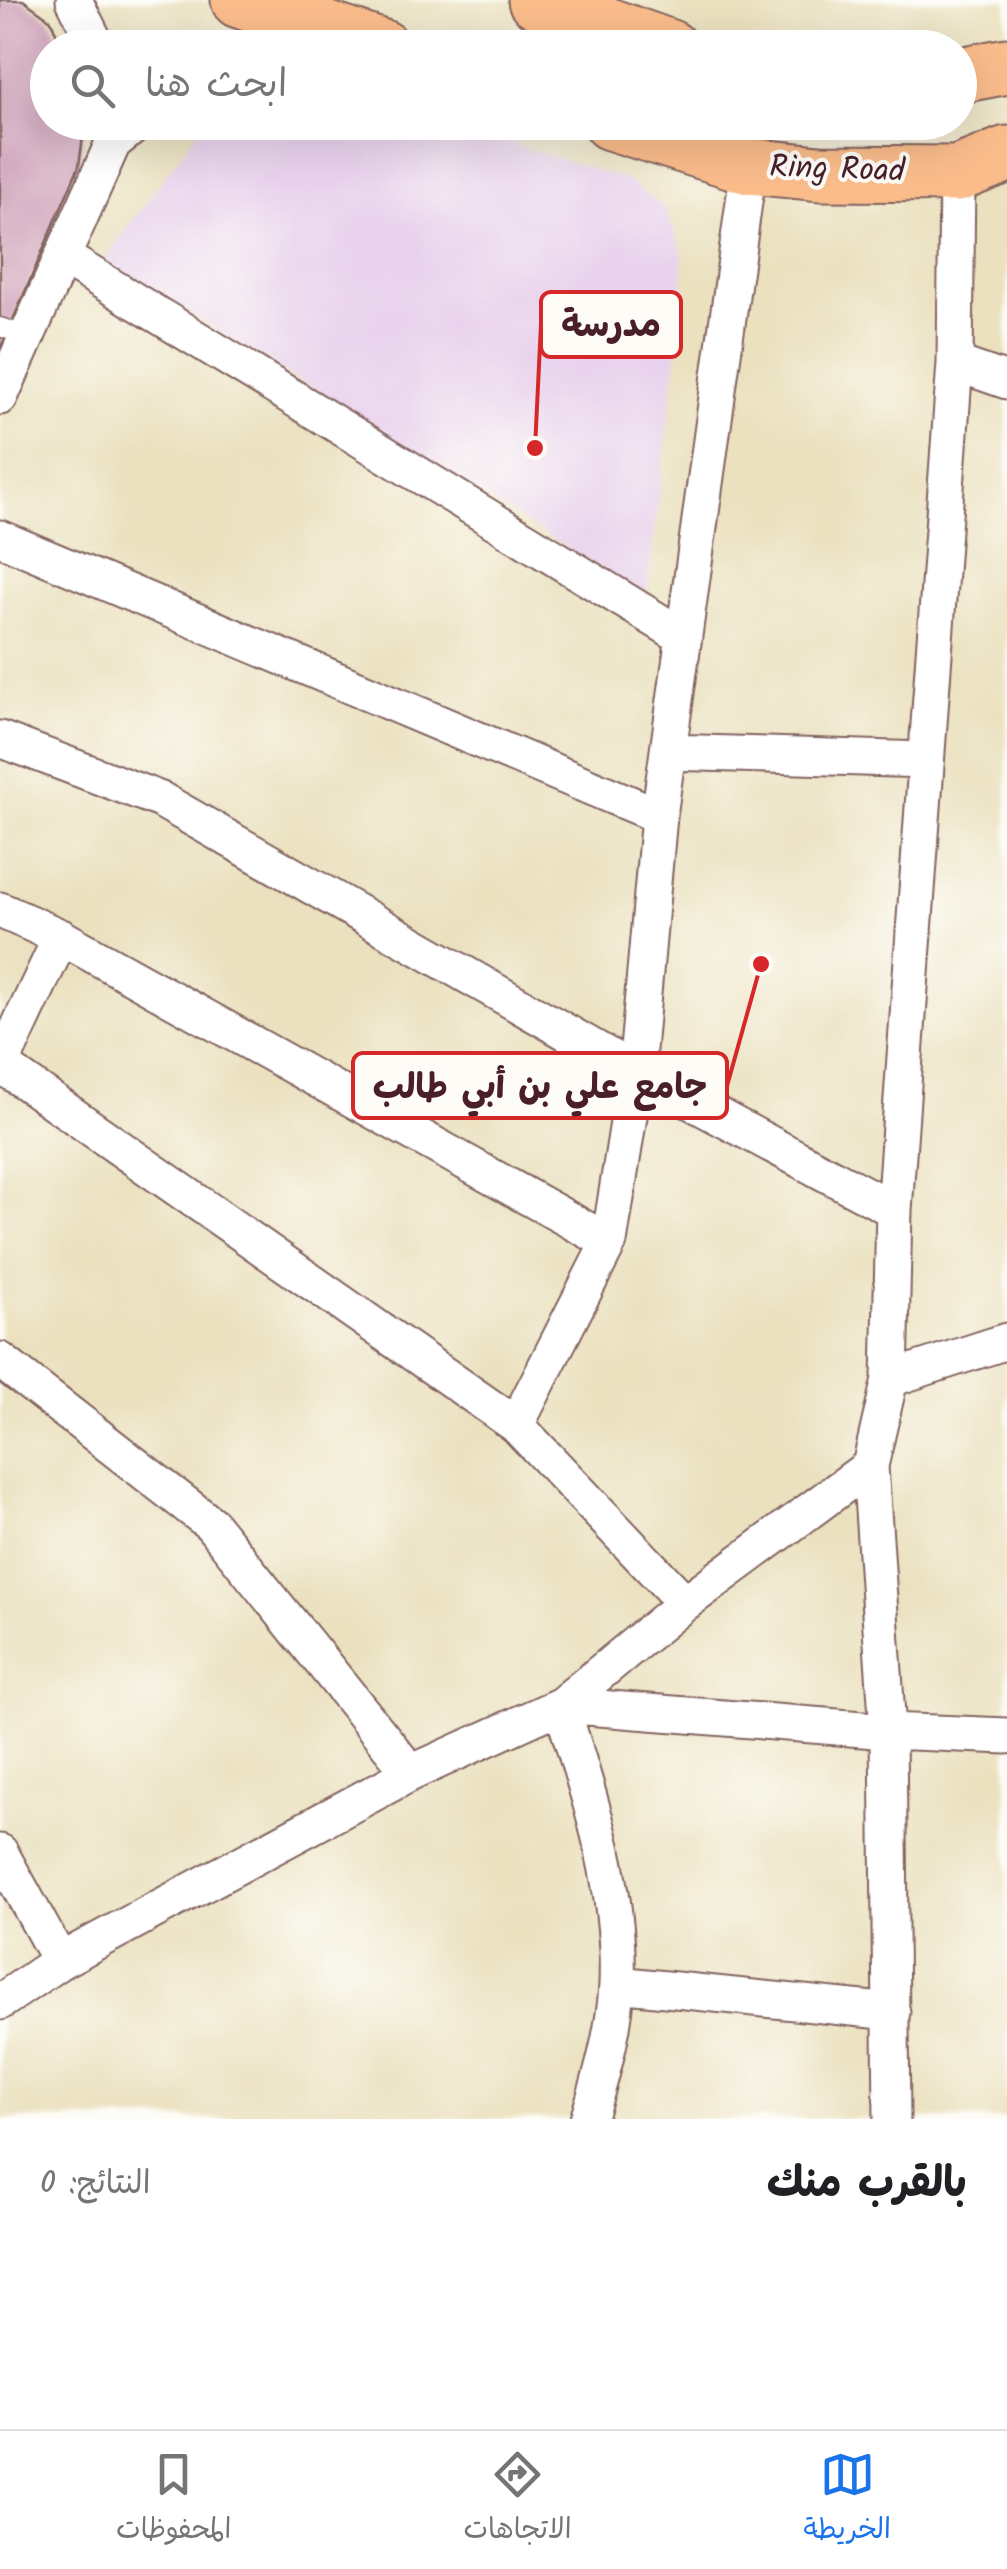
<!DOCTYPE html>
<html lang="ar">
<meta charset="utf-8">
<style>
body{margin:0;font-family:Kalam,"Playpen Sans Arabic",sans-serif;background:#f6f6f6;color:#202124;direction:rtl}
.list{margin:0;padding:0;list-style:none}
h2{display:flex;justify-content:space-between;align-items:center;height:130px;margin:0;padding:0 40px;font-size:42px}
h2 small{font-size:32px;font-weight:400;color:#757577}
.icon{flex:none;width:55px;height:55px;fill:none;stroke:currentColor;stroke-width:2;stroke-linecap:round;stroke-linejoin:round}
.map{position:relative;flex:none;width:1007px;height:2119px;overflow:hidden;direction:ltr}
.search{position:absolute;background:#fff;box-shadow:0 10px 40px #0002;left:30px;right:30px;top:30px;height:110px;display:flex;align-items:center;gap:25px;box-sizing:border-box;padding:0 35px;border-radius:55px;color:#757577;font-size:38px}
.sheet{height:310px;background:#fff}
nav{display:flex;justify-content:space-around;align-items:center;box-sizing:border-box;height:140px;border-top:2px solid #e0e0e0;background:#fff;font-size:28px;color:#757577}
nav a{display:grid;justify-items:center;gap:5px}
nav .on{color:#1a73e8}
.map>svg:first-child{display:block}
</style>
<div class="map">
<svg width="1007" height="2119" viewBox="0 0 1007 2119">
<rect width="100%" height="100%" fill="#fdfcf7"/>
<filter id="ink" filterUnits="userSpaceOnUse"><feTurbulence type="fractalNoise" baseFrequency=".01" numOctaves="2"/><feDisplacementMap in="SourceGraphic" scale="20" xChannelSelector="R" yChannelSelector="G"/><feConvolveMatrix kernelMatrix="1 2 1 2 8 2 1 2 1" color-interpolation-filters="sRGB"/></filter>
<filter id="wash" filterUnits="userSpaceOnUse"><feTurbulence type="fractalNoise" baseFrequency=".0048" numOctaves="4" result="noise"/><feDisplacementMap in="SourceGraphic" scale="40" xChannelSelector="R" yChannelSelector="G"/><feGaussianBlur stdDeviation="2.25" result="paint"/><feColorMatrix in="noise" values="0 0 0 0 0 0 0 0 0 0 0 0 0 0 0 0 0 1.4 0 .05"/><feComposite in="paint" operator="in"/></filter>
<g filter="url(#wash)">
<rect width="100%" height="100%" fill="#ebe1bf"/>
<!-- built -->
<path fill="#e9d2ed" d="M217 123H449L628 181 664 208 682 250 684 298 646 598 104 260 198 131Z"/>
<g id="blocks">
<!-- building -->
<path fill="#ca98b4" d="M0 0H23L51 20 62 48H48V122H85L79 166 0 350Z"/>
</g>
</g>
<g filter="url(#ink)">
<use href="#blocks" fill-opacity="0" stroke="#82635f" stroke-width="2.5"/>
<g fill="none" stroke-linecap="round" stroke-linejoin="round">
<defs>
<path id="service" d="M0 327 27 336"/>
<path id="minor" d="M74 0 98 48
M255 48 316 25
M63 257 684 637
M955 363 1007 381
M0 397 113 143 139 122
M0 538 659 816
M0 739 161 800 636 1072 894 1210
M668 752 926 760
M0 910 61 937 609 1242
M1 1065 516 1425 685 1603
M0 1067 61 937
M0 1360 211 1524 411 1773
M890 1379 1007 1341
M516 1425 609 1242 636 1072 659 816 749 166
M0 1852 60 1961
M617 1984 892 2012
M0 2002 60 1961 411 1773 561 1705 888 1731 1007 1736
M588 2119C602 2076 615 2029 617 1984 621 1888 589 1795 561 1705L685 1603 870 1466
M892 2119 888 1731 870 1466 890 1379 894 1210 955 363 957 174"/>
<path id="primary" d="M239 0 383 48
M536 0 670 48
M960 75 1007 66
M610 122 749 166 820 173 957 174 1007 154"/>
</defs>
<!-- service casing -->
<use href="#service" stroke="#82635f" stroke-width="21"/>
<!-- minor casing -->
<use href="#minor" stroke="#82635f" stroke-width="39"/>
<!-- primary casing -->
<use href="#primary" stroke="#82635f" stroke-width="59"/>
<!-- service -->
<use href="#service" stroke="#fff" stroke-width="18"/>
<!-- minor -->
<use href="#minor" stroke="#fff" stroke-width="35"/>
<!-- primary -->
<use href="#primary" stroke="#fabc8b" stroke-width="55"/>
</g>
</g>
<g text-anchor="middle" dominant-baseline="central" stroke-width="8" stroke-linejoin="round" paint-order="stroke">
<!-- street labels -->
<g font-size="32" fill="#4a1f2b" stroke="#fdfcf7">
<text transform="translate(837 170) rotate(2)">Ring Road</text>
</g>
</g>
<!-- callouts -->
<path fill="none" stroke="#d62828" stroke-width="4" d="M535 448L541 324M761 964L727 1086"/>
<g fill="#d62828" stroke="#fdfcf7" stroke-width="4">
<circle cx="535" cy="448" r="10"/>
<circle cx="761" cy="964" r="10"/>
</g>
<g fill="#fdfcf7" stroke="#d62828" stroke-width="4">
<rect x="541" y="292" width="140" height="65" rx="10"/>
<rect x="353" y="1053" width="374" height="65" rx="10"/>
</g>
<g font-size="35" text-anchor="middle" font-weight="bold" fill="#4a1f2b">
<text x="611" y="336">مدرسة</text>
<text x="540" y="1098">جامع علي بن أبي طالب</text>
</g>
</svg>
<div class="search"><svg class="icon" aria-label="search" viewBox="0 0 24 24"><circle cx="10" cy="10" r="6"/><path d="M15 15l6 6"/></svg>ابحث هنا</div>
</div>
<section class="sheet">
<h2>بالقرب منك<small>النتائج: 0</small></h2>
<ul class="list">
</ul>
</section>
<nav>
<a class="on"><svg class="icon" aria-label="map" viewBox="0 0 24 24"><path d="M3 6l6-2 6 2 6-2v14l-6 2-6-2-6 2zM9 4v14M15 6v14"/></svg>الخريطة</a>
<a><svg class="icon" aria-label="directions" viewBox="0 0 24 24"><path d="M12 3l9 9-9 9-9-9zM9 14v-3h6M13 9l2 2-2 2"/></svg>الاتجاهات</a>
<a><svg class="icon" aria-label="saved" viewBox="0 0 24 24"><path d="M7 4h10v16l-5-4-5 4z"/></svg>المحفوظات</a>
</nav>
